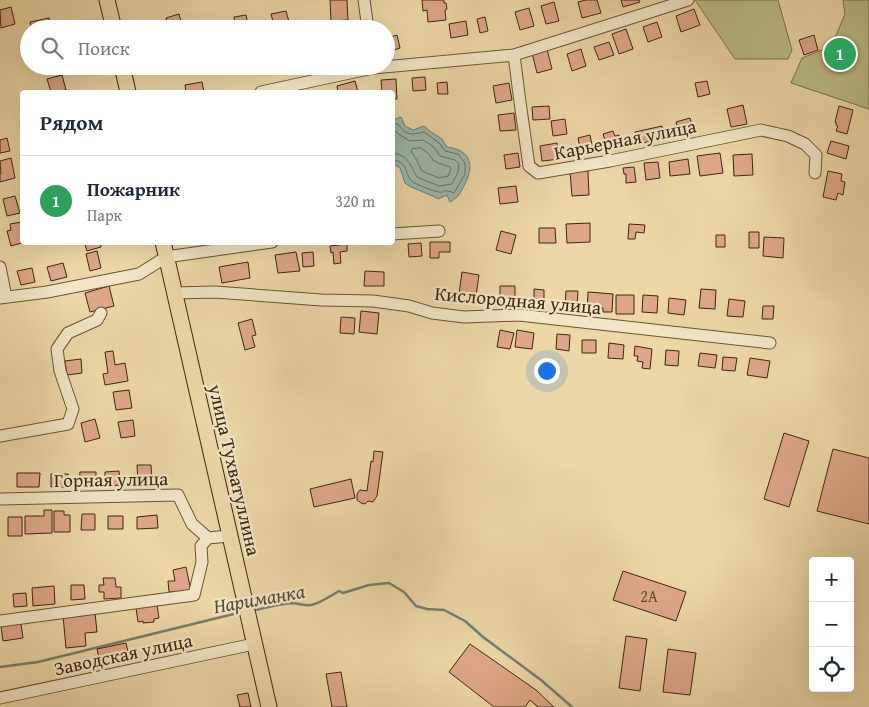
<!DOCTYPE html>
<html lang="ru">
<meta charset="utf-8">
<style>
body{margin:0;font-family:"Gentium Book Plus",serif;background:#f2f2f3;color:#1f2937}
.controls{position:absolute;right:15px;bottom:15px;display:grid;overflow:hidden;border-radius:5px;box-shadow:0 5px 20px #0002}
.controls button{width:45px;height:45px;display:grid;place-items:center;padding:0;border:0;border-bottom:1px solid #e0e1e3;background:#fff;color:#1f2937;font:25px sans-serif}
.you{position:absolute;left:546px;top:370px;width:18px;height:18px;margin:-12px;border:4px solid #fff;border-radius:50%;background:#1a73e8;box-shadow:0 0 0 8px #1a73e833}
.badge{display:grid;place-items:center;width:32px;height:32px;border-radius:50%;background:#8f2418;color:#fff;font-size:16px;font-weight:700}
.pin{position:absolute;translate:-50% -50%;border:2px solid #fff;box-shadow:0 1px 5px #0006}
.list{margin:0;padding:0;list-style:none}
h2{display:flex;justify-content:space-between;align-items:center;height:65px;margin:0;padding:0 20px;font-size:21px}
h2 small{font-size:16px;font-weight:400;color:#747a83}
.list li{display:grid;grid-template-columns:32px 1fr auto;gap:15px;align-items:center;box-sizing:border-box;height:90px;padding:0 20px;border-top:1px solid #e0e1e3}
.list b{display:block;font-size:19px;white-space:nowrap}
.list p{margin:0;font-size:16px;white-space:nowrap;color:#747a83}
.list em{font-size:16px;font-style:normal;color:#747a83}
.icon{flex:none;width:28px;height:28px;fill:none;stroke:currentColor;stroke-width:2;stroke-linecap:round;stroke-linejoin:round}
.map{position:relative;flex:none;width:869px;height:707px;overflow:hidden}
.search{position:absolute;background:#fff;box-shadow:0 5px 20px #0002;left:20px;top:20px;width:375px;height:55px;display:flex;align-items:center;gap:12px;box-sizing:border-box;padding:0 18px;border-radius:28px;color:#747a83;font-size:19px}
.panel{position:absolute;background:#fff;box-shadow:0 5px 20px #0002;left:20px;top:90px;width:375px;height:155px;border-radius:5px}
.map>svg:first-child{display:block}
</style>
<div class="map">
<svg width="869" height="707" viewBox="0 0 869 707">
<rect width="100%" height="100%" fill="#edd7a7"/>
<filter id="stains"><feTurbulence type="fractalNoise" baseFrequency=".004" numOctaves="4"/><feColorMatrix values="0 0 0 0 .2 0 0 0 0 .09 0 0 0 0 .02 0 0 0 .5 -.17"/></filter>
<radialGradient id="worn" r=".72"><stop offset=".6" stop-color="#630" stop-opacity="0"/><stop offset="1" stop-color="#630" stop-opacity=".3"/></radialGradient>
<!-- green -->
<path fill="#bbbd85" stroke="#7c724a" d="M695 0H778L792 50 788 59H735Z
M843 0H869V109L791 83 802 58 822 50 835 38 845 14Z"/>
<!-- water -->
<path fill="#9bb8af" stroke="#757e6f" d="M401 117 405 126 413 130 424 126 431 132 442 139 447 147C470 150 475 164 465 184 460 193 460 196 450 202L447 195 438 199 435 197 411 187 405 183 400 168 393 164V120Z"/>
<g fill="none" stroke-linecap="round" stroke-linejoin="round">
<!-- shore -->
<path stroke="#6c705e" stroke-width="1" d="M392 124H398C406 136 411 135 424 132L439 143 445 151 458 154 465 163V174L454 193C452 192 449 191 447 191 441 190 444 193 439 192 436 192 415 184 413 182 403 175 411 162 392 160
M392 130 395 131 400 135 410 141 423 140 434 147 440 156 455 160 459 164 458 172 452 184 439 186 417 177C410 165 409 155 392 153
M421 148 428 153 433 160 438 163 450 167 451 170 448 176 439 178 422 171 416 159 411 151 412 149Z"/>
<!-- stream -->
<path stroke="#757e6f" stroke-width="2.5" d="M252 611C265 608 278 604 291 603 298 603 305 606 311 605 321 603 330 596 339 591L343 593 369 585 389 583 404 592 416 606 427 609 444 610 465 621 483 637 541 680 572 707
M0 667 38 662 242 612"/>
</g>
<!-- building -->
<path fill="#dea78a" stroke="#3d280e" d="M330 0H347L348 20 331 21Z
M422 0H444V3H446L447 9 445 10 446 20 428 22 427 10 423 11Z
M586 0H597L601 13 582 18 578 2Z
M621 0H639L640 2 623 7Z
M554 2 559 21 546 24 541 6Z
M11 7 15 24 1 28 0 10Z
M529 8 534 26 520 30 515 12Z
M694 9 700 25 681 32 676 16Z
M286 11 291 29H275L271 14Z
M179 14 183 28 169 29 166 18Z
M246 15 249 29H236L234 17Z
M485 17 488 31 480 33 477 19Z
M49 18 51 29H32L30 22Z
M466 21 468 35 451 38 449 24Z
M657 22 662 37 648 42 643 27Z
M626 29 633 49 619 54 612 34Z
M397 35 400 48 391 51 387 38Z
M814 35 818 50 804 55 799 40Z
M609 42 614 55 599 60 594 47Z
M547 49 552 69 537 73 532 53Z
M581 49 586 66 572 71 567 54Z
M62 75 66 90 51 92 47 79Z
M425 77 426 90 413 91 412 78Z
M396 79 397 99H392V92H382L381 80Z
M355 81 358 92H338L337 86Z
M707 81 710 94 698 97 695 83Z
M202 82 204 92H186L185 85Z
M447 82 448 94H438L437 83Z
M509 83 512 100 496 103 493 86Z
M743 105 747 124 731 127 727 109Z
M549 106 550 119 533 120 532 107Z
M839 106 853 110 847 134 836 131 838 126 836 125V122H835Z
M514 113 516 130 500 131 498 115Z
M690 118 694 132 680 136 676 122Z
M565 119 567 134 553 136 551 121Z
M662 126 665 138 638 144 635 132Z
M613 131 615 136 619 135 621 143 607 147 603 134Z
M590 135 593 150 581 153 578 138Z
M7 138 10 151 0 153V140Z
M831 141 849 146 846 159 827 153Z
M557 143 560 159 542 161 540 146Z
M518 153 520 167 506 169 504 155Z
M720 153 723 173 700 176 697 156Z
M752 154 753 175 734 176 733 155Z
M11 158 15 178 0 182V174H1L0 161Z
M688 159 690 174 670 176 669 162Z
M658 162 660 178 646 180 644 163Z
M634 167 636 182 626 183V174H624L623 168Z
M588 171 589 195 572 196 570 172Z
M828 171 842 174 841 181 845 182 843 195 838 193 836 200 823 197Z
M516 186 518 202 500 204 498 188Z
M15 196 20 213 7 216 3 199Z
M22 222V242H25L11 246 7 231 11 230 10 224Z
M590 223V242L567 243 566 224Z
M629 224 645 225 644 233 636 232 635 239H628Z
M539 228H555L556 243H539Z
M501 231 516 235 511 254 496 250Z
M749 232H759V248H749Z
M716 235H725V247H716Z
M764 237 784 238 783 258 763 256Z
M84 242H100L101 247 87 251Z
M430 242H450V252H439V258H430Z
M421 243 422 256 409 257 408 244Z
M347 244V251L340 252 341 263 334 264 333 252 331 253 330 246Z
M97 251 101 268 90 271 86 254Z
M296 252 300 271 278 273 275 255Z
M313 252 314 266 303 267 302 253Z
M248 262 250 278 222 283 219 267Z
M63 263 67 277 51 281 47 267Z
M32 268 35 282 21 285 17 271Z
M365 271 384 272V286H364Z
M462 272 479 275 476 296 459 294Z
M109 286 114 306 90 312 85 293Z
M500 286H515V301L500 302Z
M534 289 544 290V303H534Z
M701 289 716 290 715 309 699 308Z
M566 291H578L577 307 565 306Z
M588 292 613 294 612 312H603V308H595V312H587Z
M616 295H634V314H616Z
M643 295 658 296 657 313 642 312Z
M669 298 686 300 684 315 668 313Z
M729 299 745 301 743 317 727 316Z
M763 306H774L773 319H762Z
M361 311 379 313 377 334 359 332Z
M341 317 355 318 354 334 340 333Z
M252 319 256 335 252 336 255 347 245 350 238 323Z
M500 330 514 333 510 349 497 347Z
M517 330 534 333 532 349 515 347Z
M557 334 570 335 569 351 556 349Z
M582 340H596V353H582Z
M609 343 624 345 623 359 608 358Z
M635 346 652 349 650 369 642 368 643 362 637 361 638 356H634Z
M666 350 679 351 678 366 665 365Z
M113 351 115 365 125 363 128 381 105 385 103 374 108 373 105 352Z
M700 353 717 355 715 368 698 366Z
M723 357 737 358 735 371 722 370Z
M750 358 770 361 767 378 747 375Z
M81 359 82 373 67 375 65 361Z
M129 390 132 408 116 410 113 392Z
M95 419 100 438 85 442 81 423Z
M133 420 135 436 121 438 118 422Z
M784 433 809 441 789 507 764 499Z
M833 449 869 458V524L817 511Z
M374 451 383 452 377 496 373 502 368 501 365 504 361 503 357 500V494L360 490 367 491 371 461 373 462Z
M137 465H151L152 483 138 484Z
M119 471 120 485 105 486V472Z
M80 472H96V486H79Z
M17 473H40L39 487H17Z
M51 474H68V487H51Z
M351 479 355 498 314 507 310 489Z
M44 510H52V533L25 534V516H44Z
M54 511H64V515H70V532H54Z
M82 514H95V530H81Z
M157 515 158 528 137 529V517Z
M108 516H123V529H108Z
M8 517H22V536H8Z
M186 567 191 591 169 592 168 581H175L173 570Z
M623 571 686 592 676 621 613 600Z
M103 578H115L116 587H121V598L104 599V592H99V585H104Z
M71 585H84L85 599 71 600Z
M54 586 55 604 33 606 32 588Z
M26 593 27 606 14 607 13 594Z
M157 605 159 618 154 619V622L143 623V621L138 622 136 608Z
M95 613 97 632 85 633 86 646 66 648 63 616Z
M21 624 23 638 3 641 1 626Z
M626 636 647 639 640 691 619 688Z
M126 643 128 652 103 657V662H100L97 649Z
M470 644 536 690 554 707H538L530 700 525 707H494L449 672Z
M668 649 696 653 690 695 663 692Z
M341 672 347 707H332L326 674Z
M248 693 251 707H240L237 695Z"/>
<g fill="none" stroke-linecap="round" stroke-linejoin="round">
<defs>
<path id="minor" d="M364 0 368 29
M514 55 520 102 529 166 538 173 610 161 761 130 788 136 805 144 816 155 815 173
M261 92 373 68 514 55 688 0
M392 234 439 231
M0 267 6 297
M174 293 215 292 321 300 373 301 409 306 432 313 464 317 519 315 770 343
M0 298 47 292 139 274 166 257 272 242
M0 436 68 424 73 409 60 371 57 349 68 333 97 320 101 313
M0 499 178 495 192 524 208 538 229 536
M0 621 194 595 202 562 201 546 208 538
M0 698 254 644"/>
<path id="major" d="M107 0 114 29
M122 66 128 92
M163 242 269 707"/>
</defs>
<!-- minor casing -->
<use href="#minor" stroke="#695434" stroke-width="13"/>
<!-- major casing -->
<use href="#major" stroke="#3d280e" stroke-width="17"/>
<!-- minor -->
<use href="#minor" stroke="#f3e5c6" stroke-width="11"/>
<!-- major -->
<use href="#major" stroke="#edd7a7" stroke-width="15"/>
</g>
<g text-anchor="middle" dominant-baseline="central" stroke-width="4.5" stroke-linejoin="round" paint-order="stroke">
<!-- number labels -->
<g font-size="16" fill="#65482d">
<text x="649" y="596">2А</text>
</g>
<!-- street labels -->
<g font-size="19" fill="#3d280e" stroke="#f3e5c6">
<text transform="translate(625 139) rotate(-11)">Карьерная улица</text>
<text transform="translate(518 300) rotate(5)">Кислородная улица</text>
<text transform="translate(235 470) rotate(77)">улица Тухватуллина</text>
<text transform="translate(111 479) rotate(-1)">Горная улица</text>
<text transform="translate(123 654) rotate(-12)">Заводская улица</text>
</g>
<!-- water labels -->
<g font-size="20" font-style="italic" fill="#544c36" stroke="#f3e5c6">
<text transform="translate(259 598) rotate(-10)">Нариманка</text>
</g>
</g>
<rect width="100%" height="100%" filter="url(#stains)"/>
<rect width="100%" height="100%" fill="url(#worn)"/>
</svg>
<div class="controls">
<button>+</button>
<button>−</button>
<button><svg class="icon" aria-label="locate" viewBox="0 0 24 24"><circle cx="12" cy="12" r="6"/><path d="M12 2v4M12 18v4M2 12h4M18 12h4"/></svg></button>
</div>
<div class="you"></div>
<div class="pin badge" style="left:840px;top:54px;background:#2e9e5b">1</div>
<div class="search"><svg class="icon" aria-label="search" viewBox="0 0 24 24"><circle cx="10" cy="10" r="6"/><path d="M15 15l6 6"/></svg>Поиск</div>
<section class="panel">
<h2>Рядом<small></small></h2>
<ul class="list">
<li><span class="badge" style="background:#2e9e5b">1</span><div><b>Пожарник</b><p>Парк</p></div><em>320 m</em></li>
</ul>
</section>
</div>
